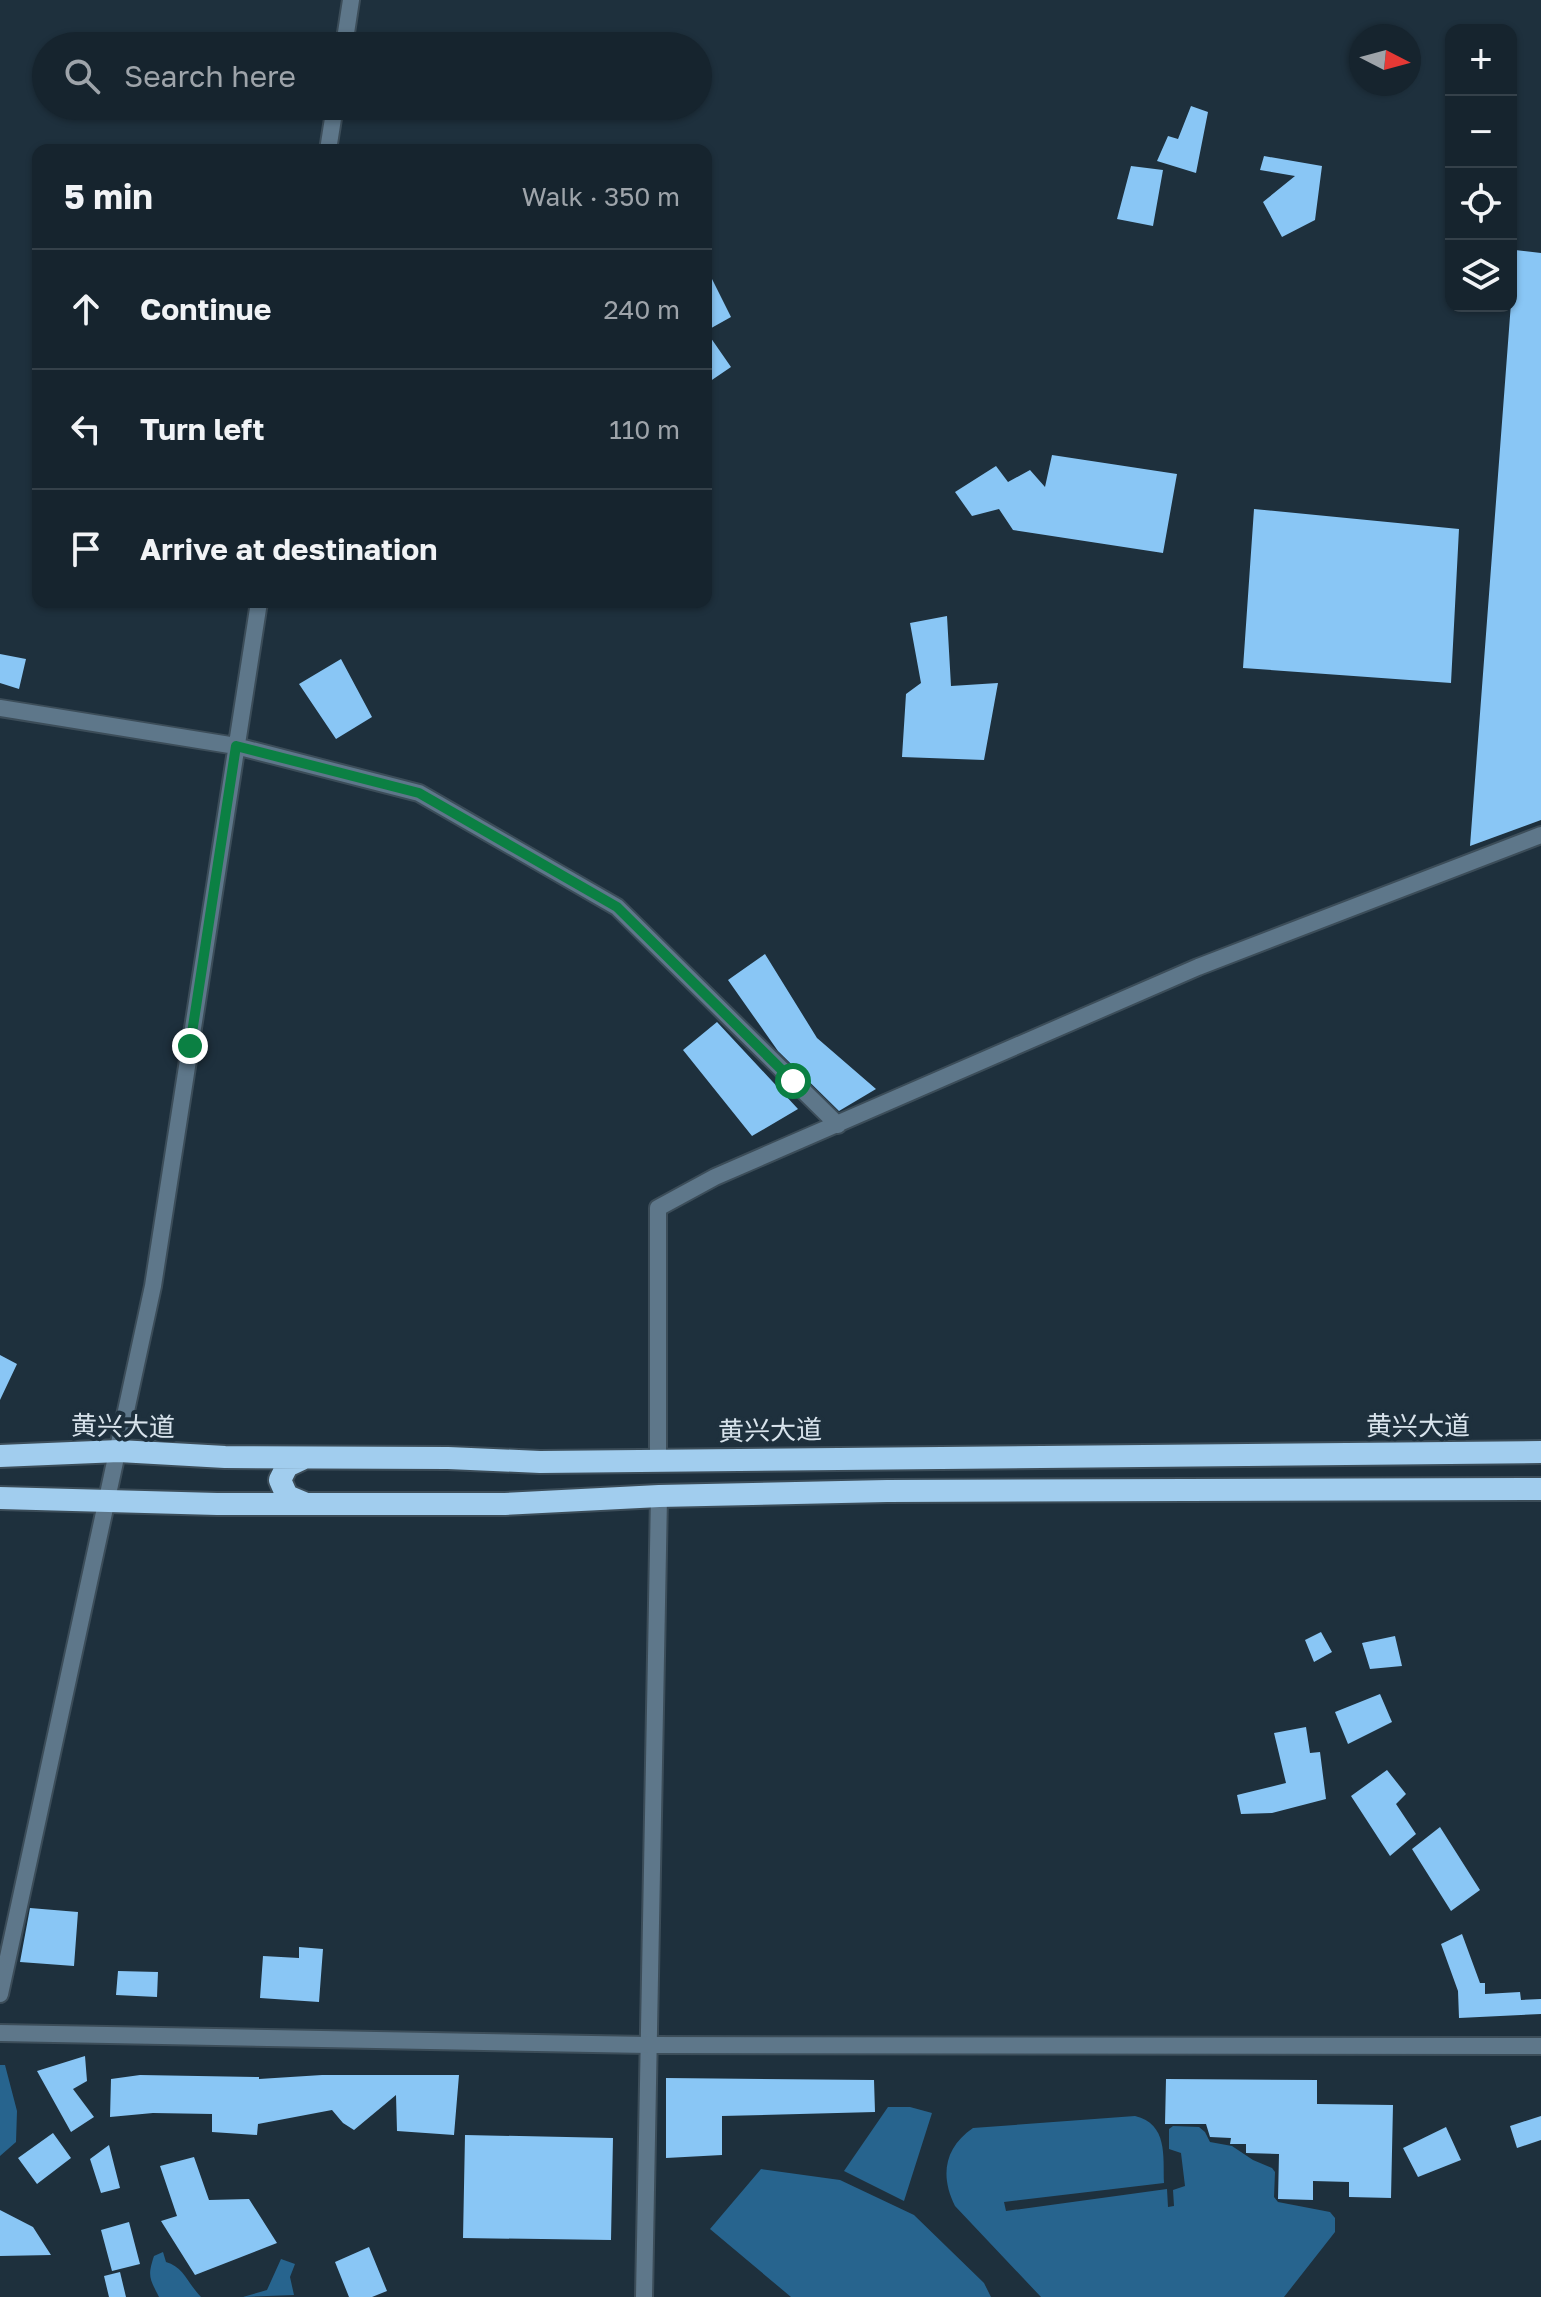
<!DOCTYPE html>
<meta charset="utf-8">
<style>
body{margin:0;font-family:"Golos Text","Noto Sans SC",sans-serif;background:#1f2c36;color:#f1f3f6}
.controls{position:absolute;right:24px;top:24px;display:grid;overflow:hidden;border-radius:16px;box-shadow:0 2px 6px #0004}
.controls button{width:72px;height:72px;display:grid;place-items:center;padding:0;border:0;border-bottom:2px solid #35414a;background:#16242e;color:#f1f3f6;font:40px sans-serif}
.compass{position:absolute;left:1349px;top:24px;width:72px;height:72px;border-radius:50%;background:#16242e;box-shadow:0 2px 6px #0004;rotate:96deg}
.stop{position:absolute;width:24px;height:24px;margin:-18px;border:6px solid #0b8043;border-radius:50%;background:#fff}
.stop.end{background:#0b8043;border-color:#fff;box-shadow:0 2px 8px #0008}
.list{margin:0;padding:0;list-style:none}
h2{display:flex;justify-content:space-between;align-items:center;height:104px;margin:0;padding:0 32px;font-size:34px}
h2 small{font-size:26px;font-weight:400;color:#9ea4aa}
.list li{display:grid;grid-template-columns:52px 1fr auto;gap:24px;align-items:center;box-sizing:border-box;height:120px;padding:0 32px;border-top:2px solid #35414a}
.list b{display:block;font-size:30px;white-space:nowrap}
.list em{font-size:26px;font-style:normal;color:#9ea4aa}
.icon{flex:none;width:44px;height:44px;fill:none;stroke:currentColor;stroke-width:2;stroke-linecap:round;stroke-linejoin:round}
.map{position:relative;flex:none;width:1541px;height:2297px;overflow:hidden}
.search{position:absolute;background:#16242e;box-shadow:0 2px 6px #0004;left:32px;top:32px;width:680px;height:88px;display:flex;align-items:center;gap:20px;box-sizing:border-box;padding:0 28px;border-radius:44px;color:#9ea4aa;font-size:30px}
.panel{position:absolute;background:#16242e;box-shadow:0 2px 6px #0004;left:32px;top:144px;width:680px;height:464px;border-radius:16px}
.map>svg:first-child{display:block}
</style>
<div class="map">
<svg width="1541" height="2297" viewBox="0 0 1541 2297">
<rect width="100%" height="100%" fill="#1e303d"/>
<!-- water -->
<path fill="#27648e" d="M0 2065H5L17 2111 16 2142 0 2156Z
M888 2107H910L932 2113 904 2201 844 2171Z
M1135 2116C1168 2124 1163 2156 1164 2183L1004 2202 1006 2211 1167 2189 1168 2207 1174 2206 1173 2190 1185 2186 1181 2153 1169 2149V2129L1173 2126 1199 2127 1205 2132 1210 2142 1232 2146 1253 2160 1272 2168 1275 2172 1274 2197 1278 2202 1330 2212 1335 2218V2232L1284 2297H1041L955 2206C940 2176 944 2148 973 2128Z
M761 2169 840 2180 914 2215 984 2283 991 2297H791L710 2229Z
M163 2252 166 2262C184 2267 188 2284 201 2297H159C150 2279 147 2277 154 2256Z
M281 2259 295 2264 290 2277 294 2295 243 2297 267 2290Z"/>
<!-- building -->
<path fill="#89c6f5" d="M1191 106 1208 112 1196 173 1157 161 1168 136 1178 139Z
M1264 156 1322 166 1315 220 1282 237 1263 202 1295 176 1260 170Z
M1131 166 1163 170 1153 226 1117 219Z
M1515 250 1541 253V820L1470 846Z
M706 267 731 317 706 331 731 367 706 384Z
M1052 455 1177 474 1163 553 1013 530 999 509 972 516 955 492 996 466 1008 482 1030 470 1045 487Z
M1254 509 1459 529 1451 683 1243 668Z
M947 616 951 686 998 683 984 760 902 757 906 694 921 683 910 623Z
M0 654 26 659 19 689 0 683Z
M341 659 372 717 336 739 299 684Z
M765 954 817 1038 876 1089 839 1111 778 1051 728 980Z
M717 1022 798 1109 752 1136 683 1050Z
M0 1355 17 1364 0 1400Z
M1321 1632 1332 1652 1314 1662 1305 1640Z
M1395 1636 1402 1666 1370 1669 1362 1643Z
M1380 1694 1392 1722 1348 1744 1335 1712Z
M1306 1727 1310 1753 1320 1752 1326 1799 1272 1813 1241 1814 1237 1795 1286 1783 1274 1733Z
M1387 1770 1406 1794 1396 1804 1416 1834 1390 1856 1351 1796Z
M1440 1827 1480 1890 1451 1911 1412 1849Z
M30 1908 78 1912 74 1966 20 1962Z
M1462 1934 1480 1983H1485V1994L1520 1992 1521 2000 1541 1999V2014L1459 2018 1458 1991 1441 1944Z
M299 1947 323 1949 319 2002 260 1998 263 1956 299 1958Z
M118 1971 158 1972 157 1997 116 1995Z
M85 2056 87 2081 73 2089 94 2117 71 2132 37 2071Z
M140 2075 259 2077V2079L322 2075H459L454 2135 397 2131 396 2095 354 2130 343 2123 332 2110 258 2124 257 2135 212 2132V2114L153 2113 110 2117 111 2079Z
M666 2078 874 2080 875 2112 722 2116V2155L666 2158Z
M1166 2079 1317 2080V2104L1393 2105 1391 2198 1349 2197V2182L1313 2181V2200L1278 2199 1279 2154 1246 2153V2144H1230L1231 2138 1210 2137 1206 2124H1165Z
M1541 2116V2140L1517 2148 1510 2126Z
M1446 2127 1461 2160 1418 2177 1403 2148Z
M53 2133 71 2158 37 2184 18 2158Z
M465 2135 613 2138 611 2240 463 2238Z
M109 2145 120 2188 101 2193 90 2159Z
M194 2157 209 2200 249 2199 277 2243 195 2275 161 2221 177 2216 160 2166Z
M0 2210 33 2227 51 2255 0 2256Z
M129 2222 140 2264 112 2271 101 2230Z
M369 2247 387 2291 372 2297H349L335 2262Z
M120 2272 126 2297H109L104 2276Z"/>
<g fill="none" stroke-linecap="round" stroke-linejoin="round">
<defs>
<path id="minor" d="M344 46 351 0
M328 150 335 106
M0 708 236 746 419 793 617 907 838 1125
M658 1460V1208L715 1177 1198 967 1541 835
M0 1994 153 1286 259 602
M644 2297 659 1496"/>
<path id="tertiary" d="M0 2033 648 2045 1541 2046"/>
<path id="trunk" d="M0 1456 119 1451 225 1457 448 1458 540 1462 1541 1452
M304 1458 287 1466 280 1480 287 1496 306 1504
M0 1498 217 1504H505L659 1496 887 1491 1541 1489"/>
</defs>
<!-- minor casing -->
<use href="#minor" stroke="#3c4d59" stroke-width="20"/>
<!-- tertiary casing -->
<use href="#tertiary" stroke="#3c4d59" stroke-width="20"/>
<!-- trunk casing -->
<use href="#trunk" stroke="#3c4d59" stroke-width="26"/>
<!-- minor -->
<use href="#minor" stroke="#5e778a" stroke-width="16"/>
<!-- tertiary -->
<use href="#tertiary" stroke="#5e778a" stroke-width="16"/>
<!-- trunk -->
<use href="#trunk" stroke="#a1cdee" stroke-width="22"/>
</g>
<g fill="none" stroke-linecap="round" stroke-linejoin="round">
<!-- route -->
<path stroke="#0b8043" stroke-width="10" d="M190 1046 236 746 419 793 617 907 793 1081"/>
</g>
<g text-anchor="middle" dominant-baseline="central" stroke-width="8" stroke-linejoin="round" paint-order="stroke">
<!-- street labels -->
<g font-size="26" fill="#d8e3ec" stroke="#1e303d">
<text x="1418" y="1425">黄兴大道</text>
<text transform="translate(123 1426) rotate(1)">黄兴大道</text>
<text transform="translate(770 1430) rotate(-1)">黄兴大道</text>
</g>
</g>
</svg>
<div class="controls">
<button>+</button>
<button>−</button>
<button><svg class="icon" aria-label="locate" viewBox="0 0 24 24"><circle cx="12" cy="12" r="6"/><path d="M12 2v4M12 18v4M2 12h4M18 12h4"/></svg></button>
<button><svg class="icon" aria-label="layers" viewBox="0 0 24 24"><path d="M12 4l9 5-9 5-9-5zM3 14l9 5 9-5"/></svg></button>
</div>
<svg class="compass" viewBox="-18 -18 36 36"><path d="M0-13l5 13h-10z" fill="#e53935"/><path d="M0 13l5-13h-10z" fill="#9ea4aa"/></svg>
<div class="stop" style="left:793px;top:1081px"></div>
<div class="stop end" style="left:190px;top:1046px"></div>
<div class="search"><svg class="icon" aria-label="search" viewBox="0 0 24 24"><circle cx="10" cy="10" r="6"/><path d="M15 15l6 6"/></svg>Search here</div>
<section class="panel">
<h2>5 min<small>Walk · 350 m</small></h2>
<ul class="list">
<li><svg class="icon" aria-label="ahead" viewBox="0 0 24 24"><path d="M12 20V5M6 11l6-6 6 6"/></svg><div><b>Continue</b></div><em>240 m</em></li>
<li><svg class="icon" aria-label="left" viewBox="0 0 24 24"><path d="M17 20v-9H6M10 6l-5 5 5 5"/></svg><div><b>Turn left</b></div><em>110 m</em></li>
<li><svg class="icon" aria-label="arrive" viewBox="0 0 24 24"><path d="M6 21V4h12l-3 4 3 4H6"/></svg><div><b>Arrive at destination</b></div></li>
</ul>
</section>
</div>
